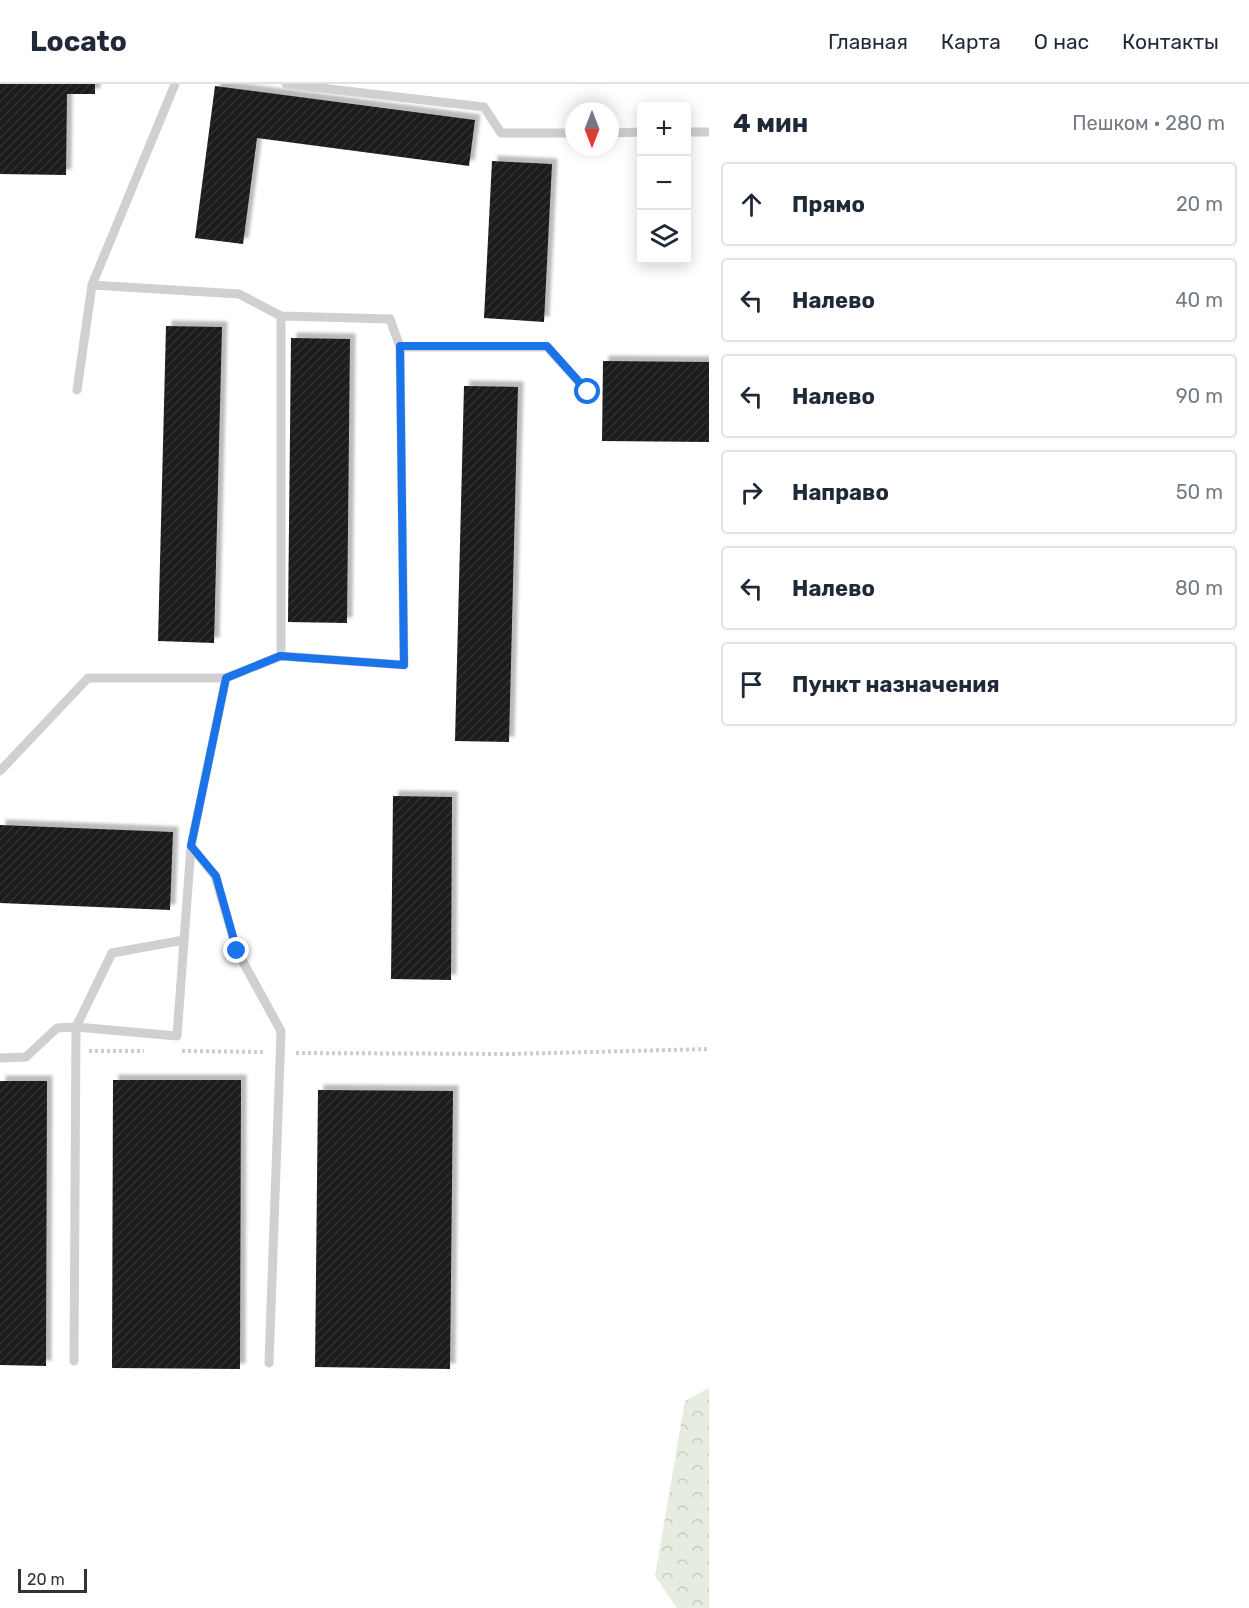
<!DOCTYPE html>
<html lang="ru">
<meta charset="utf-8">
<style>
body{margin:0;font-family:Rubik,sans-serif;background:#f6f6f7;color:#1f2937}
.controls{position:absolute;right:18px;top:18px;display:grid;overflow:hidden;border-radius:6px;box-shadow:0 3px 15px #0003}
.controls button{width:54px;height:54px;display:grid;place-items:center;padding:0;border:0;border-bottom:2px solid #e0e1e3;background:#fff;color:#1f2937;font:30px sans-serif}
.compass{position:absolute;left:565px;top:18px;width:54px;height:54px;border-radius:50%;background:#fff;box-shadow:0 3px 15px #0003;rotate:180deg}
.scale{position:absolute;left:18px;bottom:15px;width:69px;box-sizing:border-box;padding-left:6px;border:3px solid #333;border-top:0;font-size:16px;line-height:21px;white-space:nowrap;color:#333;-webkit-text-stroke:4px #fff;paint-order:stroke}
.stop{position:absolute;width:18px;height:18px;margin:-14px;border:4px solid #1a73e8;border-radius:50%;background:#fff}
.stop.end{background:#1a73e8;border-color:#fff;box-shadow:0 2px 6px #0008}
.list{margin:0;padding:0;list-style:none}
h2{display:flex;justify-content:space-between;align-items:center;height:78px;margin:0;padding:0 24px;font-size:26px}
h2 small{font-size:20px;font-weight:400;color:#747a83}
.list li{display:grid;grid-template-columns:39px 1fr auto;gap:18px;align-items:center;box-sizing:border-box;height:84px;margin:0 12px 12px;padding:0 12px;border:2px solid #e0e1e3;border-radius:6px}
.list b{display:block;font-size:22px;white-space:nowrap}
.list em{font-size:20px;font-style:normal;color:#747a83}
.icon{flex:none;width:33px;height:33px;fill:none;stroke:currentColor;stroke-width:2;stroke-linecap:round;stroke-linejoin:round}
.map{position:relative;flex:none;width:709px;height:1524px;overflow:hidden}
header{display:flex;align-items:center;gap:36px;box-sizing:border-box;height:84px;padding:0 30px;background:#fff;border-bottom:2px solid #e0e1e3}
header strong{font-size:28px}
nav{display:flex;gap:33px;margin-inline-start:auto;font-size:21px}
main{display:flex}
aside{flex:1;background:#fff}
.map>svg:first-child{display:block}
</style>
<header>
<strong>Locato</strong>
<nav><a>Главная</a><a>Карта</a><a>О нас</a><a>Контакты</a></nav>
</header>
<main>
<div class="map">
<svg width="709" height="1524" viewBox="0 0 709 1524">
<defs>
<pattern id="forest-crowns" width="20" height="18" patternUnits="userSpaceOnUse" patternTransform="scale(1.5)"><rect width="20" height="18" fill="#e6ecdf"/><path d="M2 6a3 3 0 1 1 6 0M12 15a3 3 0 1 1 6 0" fill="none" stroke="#c6cbc0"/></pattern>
<pattern id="building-hatch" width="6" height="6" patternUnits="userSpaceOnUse" patternTransform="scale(1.5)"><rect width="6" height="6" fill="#1a1a1a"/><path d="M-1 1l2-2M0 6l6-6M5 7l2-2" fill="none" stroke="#333"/></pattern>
<filter id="shadow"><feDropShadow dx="5.5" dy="-5.5" stdDeviation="1.5" flood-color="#0004"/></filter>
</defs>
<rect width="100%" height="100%" fill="#fff"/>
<!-- forest -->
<path fill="url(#forest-crowns)" d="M709 1304V1524H677L655 1492 685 1317Z"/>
<!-- building -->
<path fill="url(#building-hatch)" filter="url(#shadow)" d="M0 0H95V10H67L66 91 0 90Z
M215 2 475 36 469 82 257 54 243 160 195 154Z
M492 77 552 80 544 238 484 234Z
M166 242 222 243 214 559 158 557Z
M291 254 350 255 347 539 288 538Z
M603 277 709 278V358L602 357Z
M464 302 518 303 509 658 455 657Z
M393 712 452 713 451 896 391 895Z
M0 741 173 748 170 826 0 819Z
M113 996H241L240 1285 112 1284Z
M0 997H47L46 1282 0 1281Z
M318 1006 453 1007 450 1285 315 1283Z"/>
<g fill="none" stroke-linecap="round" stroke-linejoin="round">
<!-- path -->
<path stroke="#cdcdcd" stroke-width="4" stroke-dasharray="3 3" stroke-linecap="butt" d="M89 967H144
M182 967 264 968
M296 969 511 970 709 965"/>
<!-- service -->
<path stroke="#d0d0d0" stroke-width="9" d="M286 0 484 23 501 49H574
M686 48H709
M610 49 642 48
M92 201 239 210 281 232 390 235 400 263H547L588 308
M281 232V572
M77 306 92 201 175 0
M0 687 88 594H226
M191 762 215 792 237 867 281 947 269 1279
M0 974 26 973 57 944 76 943 177 952 191 762 226 594 281 572 404 581 400 263
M74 1277 76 943 112 869 184 856"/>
</g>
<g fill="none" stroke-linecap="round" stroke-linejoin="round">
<!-- route -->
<path stroke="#1a73e8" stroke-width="8" d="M237 867 216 792 191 762 226 594 280 572 404 581 400 262H547L588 308"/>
</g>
</svg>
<div class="controls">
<button>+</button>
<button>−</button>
<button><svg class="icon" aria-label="layers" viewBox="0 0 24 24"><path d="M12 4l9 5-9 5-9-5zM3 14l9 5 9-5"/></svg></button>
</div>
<svg class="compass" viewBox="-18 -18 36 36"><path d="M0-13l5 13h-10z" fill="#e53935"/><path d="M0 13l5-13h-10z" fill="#747a83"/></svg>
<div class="scale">20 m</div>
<div class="stop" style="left:588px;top:308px"></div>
<div class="stop end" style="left:237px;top:867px"></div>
</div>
<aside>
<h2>4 мин<small>Пешком · 280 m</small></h2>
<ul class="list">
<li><svg class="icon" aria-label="ahead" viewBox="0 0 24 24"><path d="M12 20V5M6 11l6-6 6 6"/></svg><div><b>Прямо</b></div><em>20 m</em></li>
<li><svg class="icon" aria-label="left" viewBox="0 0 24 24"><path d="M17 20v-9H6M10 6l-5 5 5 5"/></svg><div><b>Налево</b></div><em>40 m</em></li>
<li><svg class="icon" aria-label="left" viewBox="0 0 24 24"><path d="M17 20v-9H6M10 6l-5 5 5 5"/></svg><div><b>Налево</b></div><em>90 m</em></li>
<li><svg class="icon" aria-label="right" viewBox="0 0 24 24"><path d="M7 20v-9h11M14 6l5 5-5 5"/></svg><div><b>Направо</b></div><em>50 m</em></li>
<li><svg class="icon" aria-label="left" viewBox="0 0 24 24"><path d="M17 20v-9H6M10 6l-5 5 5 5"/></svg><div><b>Налево</b></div><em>80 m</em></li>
<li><svg class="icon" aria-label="arrive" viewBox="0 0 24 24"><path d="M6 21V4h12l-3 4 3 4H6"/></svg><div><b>Пункт назначения</b></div></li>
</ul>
</aside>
</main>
